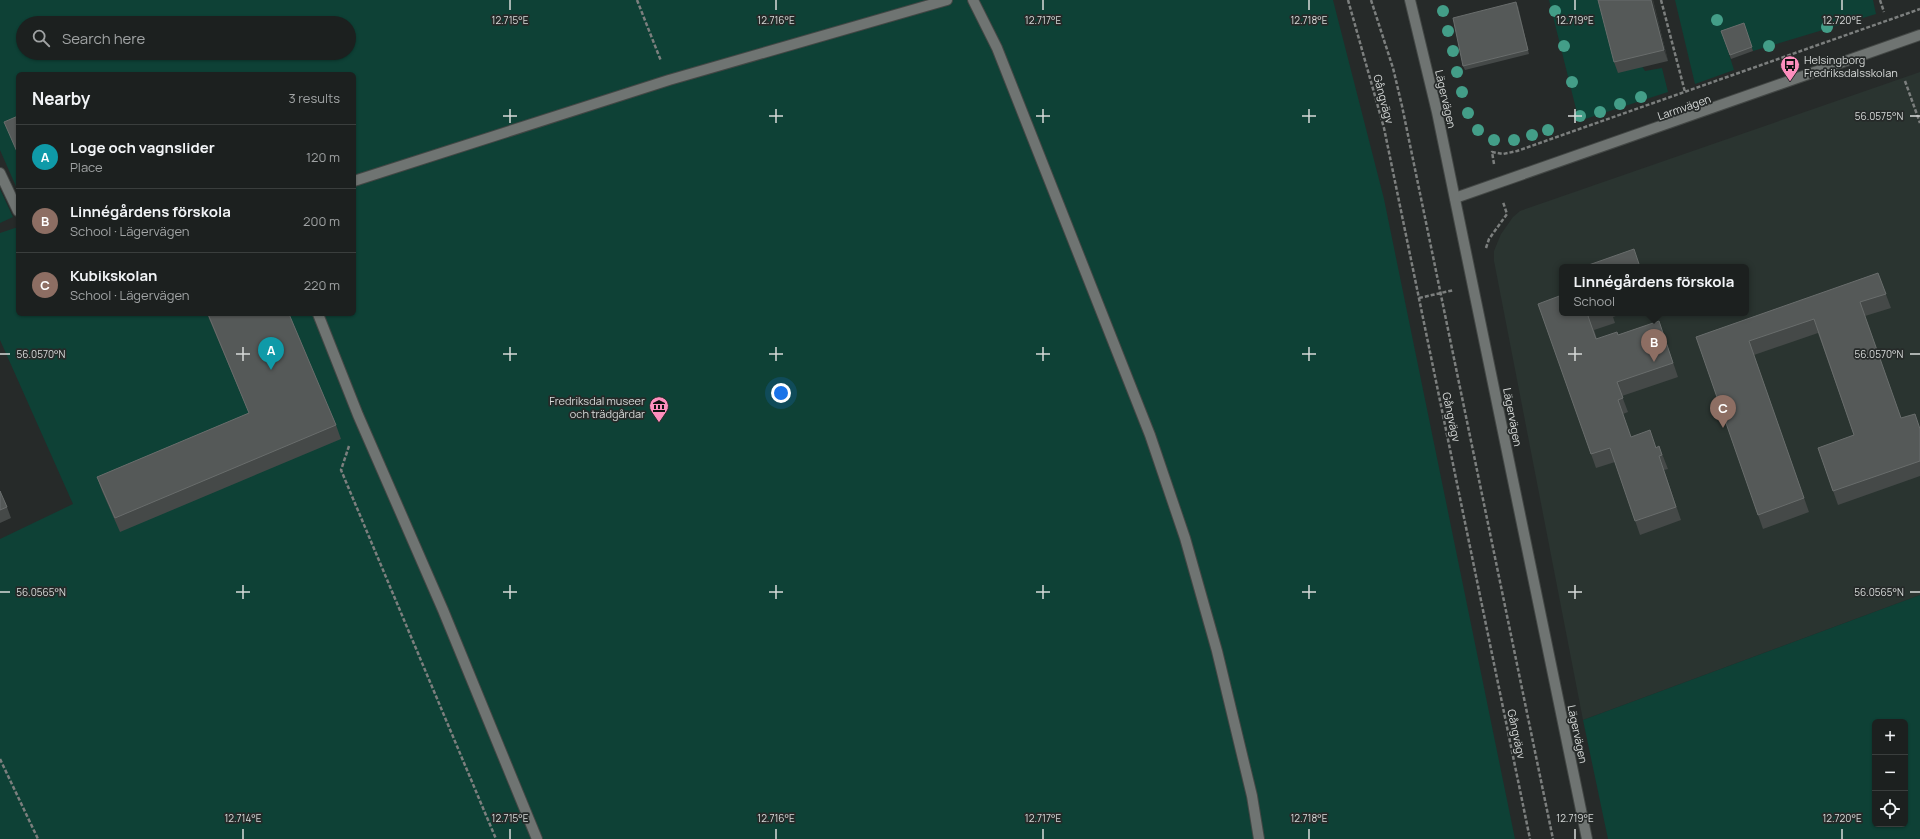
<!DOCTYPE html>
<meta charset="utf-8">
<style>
body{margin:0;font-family:Manrope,sans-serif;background:#292d2c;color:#f1f3f6}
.controls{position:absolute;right:12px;bottom:12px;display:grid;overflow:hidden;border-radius:6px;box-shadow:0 1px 3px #0004}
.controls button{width:36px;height:36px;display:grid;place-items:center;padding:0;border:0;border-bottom:1px solid #3a3e3d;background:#1c201f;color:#f1f3f6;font:20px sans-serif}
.you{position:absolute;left:781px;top:393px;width:14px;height:14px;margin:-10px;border:3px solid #fff;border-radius:50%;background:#1a73e8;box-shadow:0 0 0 6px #1a73e833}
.badge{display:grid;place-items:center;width:26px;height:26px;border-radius:50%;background:#fe8ebd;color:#fff;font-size:13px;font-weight:700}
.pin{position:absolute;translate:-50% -33px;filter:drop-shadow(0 1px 2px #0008)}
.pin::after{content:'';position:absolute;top:21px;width:14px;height:12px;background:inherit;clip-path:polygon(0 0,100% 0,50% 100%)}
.popup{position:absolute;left:1559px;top:264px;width:190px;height:52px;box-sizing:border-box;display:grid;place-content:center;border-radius:6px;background:#1c201f;filter:drop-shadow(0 1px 3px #0005);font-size:13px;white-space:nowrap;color:#a0a3a4}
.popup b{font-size:15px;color:#f1f3f6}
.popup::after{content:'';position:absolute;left:50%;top:100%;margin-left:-8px;border:8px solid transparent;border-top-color:#1c201f}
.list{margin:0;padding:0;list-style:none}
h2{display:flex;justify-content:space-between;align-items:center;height:52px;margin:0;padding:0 16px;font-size:17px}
h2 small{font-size:13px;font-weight:400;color:#a0a3a4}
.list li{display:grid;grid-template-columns:26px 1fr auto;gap:12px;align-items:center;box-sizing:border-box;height:64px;padding:0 16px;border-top:1px solid #3a3e3d}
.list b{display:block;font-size:15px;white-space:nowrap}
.list p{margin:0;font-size:13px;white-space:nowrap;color:#a0a3a4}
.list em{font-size:13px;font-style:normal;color:#a0a3a4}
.icon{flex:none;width:22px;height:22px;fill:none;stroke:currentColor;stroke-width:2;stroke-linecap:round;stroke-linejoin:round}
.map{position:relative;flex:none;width:1920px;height:839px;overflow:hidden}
.search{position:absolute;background:#1c201f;box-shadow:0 1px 3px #0004;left:16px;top:16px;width:340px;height:44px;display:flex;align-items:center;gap:10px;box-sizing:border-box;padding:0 14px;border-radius:22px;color:#a0a3a4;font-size:15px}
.panel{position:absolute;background:#1c201f;box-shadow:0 1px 3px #0004;left:16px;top:72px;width:340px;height:244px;border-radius:6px}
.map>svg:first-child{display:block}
</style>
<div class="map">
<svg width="1920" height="839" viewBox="0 0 1920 839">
<rect width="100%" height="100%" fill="#262a29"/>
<!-- built -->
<path fill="#2a3430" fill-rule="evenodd" d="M1920 72V595L1583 720 1494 261V251L1501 234 1513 217 1520 211ZM1562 267H1746V313H1562Z"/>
<!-- green -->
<path fill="#0e4136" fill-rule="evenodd" d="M0 0H1333L1384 199 1515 839H0V539L73 504 0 340V233L18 227V314H354V74H18V191L0 150ZM23 23H349V53H23Z
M1549 0H1600L1645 71 1662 68 1668 92 1579 121Z
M1675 0H1873L1876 14 1753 51 1745 27 1723 35 1734 70 1695 84Z
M0 189 13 217 0 223Z
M1920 595V839H1608L1583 720ZM1875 722H1905V824H1875Z"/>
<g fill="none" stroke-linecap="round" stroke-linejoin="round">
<defs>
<path id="service" d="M973 0 997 48 1150 435 1185 538 1217 651 1252 796 1259 839
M0 173 18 211
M354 181 669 80 947 0
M318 314 358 415 443 610 537 839"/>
<path id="minor" d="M1455 198 1920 35"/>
<path id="tertiary" d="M1410 0 1437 112 1587 839"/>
</defs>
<!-- service casing -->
<use href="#service" stroke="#434745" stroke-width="12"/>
<!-- minor casing -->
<use href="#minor" stroke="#434745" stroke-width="12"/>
<!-- tertiary casing -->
<use href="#tertiary" stroke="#434745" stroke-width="12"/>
<!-- path -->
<path stroke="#7c7f7e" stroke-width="2.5" stroke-dasharray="4 2" stroke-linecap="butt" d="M637 0 661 61
M1348 0 1384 128 1530 839
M1371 0 1393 68 1402 106 1553 839
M1661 0 1685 92
M1880 0 1884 12
M1905 81 1920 123
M1494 164 1492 152 1503 154 1517 151 1920 9
M1486 248 1489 239 1507 214 1503 202
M1419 298 1454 290
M349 446 341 470 496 839
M0 759 38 839"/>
<!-- service -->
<use href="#service" stroke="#6f7472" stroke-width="10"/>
<!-- minor -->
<use href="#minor" stroke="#6f7472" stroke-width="10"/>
<!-- tertiary -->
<use href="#tertiary" stroke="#6f7472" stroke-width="10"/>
</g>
<!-- trees -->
<g fill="#439e88">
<circle cx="1443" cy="11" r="6"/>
<circle cx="1555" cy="11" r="6"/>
<circle cx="1717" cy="20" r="6"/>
<circle cx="1827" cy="27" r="6"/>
<circle cx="1448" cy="31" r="6"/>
<circle cx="1564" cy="46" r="6"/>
<circle cx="1769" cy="46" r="6"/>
<circle cx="1453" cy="51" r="6"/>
<circle cx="1457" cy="72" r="6"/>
<circle cx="1572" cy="82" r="6"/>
<circle cx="1462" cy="92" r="6"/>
<circle cx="1641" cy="97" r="6"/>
<circle cx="1620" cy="104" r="6"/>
<circle cx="1600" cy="112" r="6"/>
<circle cx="1468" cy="113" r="6"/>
<circle cx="1580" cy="116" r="6"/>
<circle cx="1478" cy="130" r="6"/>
<circle cx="1548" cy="130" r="6"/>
<circle cx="1532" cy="135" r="6"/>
<circle cx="1494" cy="140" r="6"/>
<circle cx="1514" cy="140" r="6"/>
</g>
<!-- wall -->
<path fill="#454948" d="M1653 0 1668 61 1618 73 1614 62Z
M1518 6 1529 54 1465 70 1463 66Z
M1744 23 1753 51 1731 59 1721 31Z
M1878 273 1891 308 1865 316 1901 418 1920 429V476L1838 505 1818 448 1854 435 1818 333 1754 355 1809 512 1763 529 1696 337Z
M1538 304 1562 313H1625L1613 317 1615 323 1594 330 1597 339 1618 335 1659 321 1678 377 1622 396 1628 412 1623 414 1631 437 1656 447 1659 446 1668 469 1664 470 1681 520 1640 535 1615 462 1596 468Z
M207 314H289L336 425 341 439 120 532 102 491 97 477 249 413Z
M0 491 7 507 11 518 0 523Z"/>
<!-- shaded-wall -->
<path fill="#323635" d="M1651 0H1653L1668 61 1664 50Z
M1516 2 1518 6 1529 54Z"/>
<!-- building -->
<path fill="#555958" stroke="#696d6c" d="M1598 0H1651L1664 50 1614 62Z
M1516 2 1528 50 1463 66 1453 18Z
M1744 23 1752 47 1730 55 1721 31Z
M18 116V154L4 122Z
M1634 249 1640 267H1583Z
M1878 273 1886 294 1860 302 1901 418 1915 414 1920 429V461L1833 491 1818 448 1854 435 1814 319 1749 341 1804 498 1758 515 1696 337Z
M1562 295V313H1598L1588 316 1596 339 1617 332 1618 335 1659 321 1673 363 1617 382 1623 398 1618 400 1631 437 1650 430 1656 448 1659 446 1662 455 1659 456 1676 507 1635 521 1610 448 1591 454 1538 304Z
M208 314H289L336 425 115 518 97 477 249 413Z
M0 491 7 507 0 510Z"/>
<!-- ticks -->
<path fill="none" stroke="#d7dad9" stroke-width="1.5" d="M510 0V10M776 0V10M1043 0V10M1309 0V10M1575 0V10M1842 0V10M510 109V123M776 109V123M1043 109V123M1309 109V123M1575 109V123M503 116H517M769 116H783M1036 116H1050M1302 116H1316M1568 116H1582M1910 116H1920M243 347V361M510 347V361M776 347V361M1043 347V361M1309 347V361M1575 347V361M0 354H10M236 354H250M503 354H517M769 354H783M1036 354H1050M1302 354H1316M1568 354H1582M1910 354H1920M243 585V599M510 585V599M776 585V599M1043 585V599M1309 585V599M1575 585V599M0 592H10M236 592H250M503 592H517M769 592H783M1036 592H1050M1302 592H1316M1568 592H1582M1910 592H1920M243 829V839M510 829V839M776 829V839M1043 829V839M1309 829V839M1575 829V839M1842 829V839"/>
<!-- icons -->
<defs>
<symbol id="bus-pin" viewBox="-11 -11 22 30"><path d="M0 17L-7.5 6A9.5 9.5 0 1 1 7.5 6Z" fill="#fe8ebd" stroke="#262a29"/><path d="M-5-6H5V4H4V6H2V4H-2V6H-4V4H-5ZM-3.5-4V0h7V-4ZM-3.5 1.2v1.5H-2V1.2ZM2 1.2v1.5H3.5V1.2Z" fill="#111"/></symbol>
<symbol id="museum-pin" viewBox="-11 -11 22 30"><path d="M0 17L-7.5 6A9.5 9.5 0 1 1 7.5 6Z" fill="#fe8ebd" stroke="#262a29"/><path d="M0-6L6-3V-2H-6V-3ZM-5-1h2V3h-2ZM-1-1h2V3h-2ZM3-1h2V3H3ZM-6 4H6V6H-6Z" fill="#111"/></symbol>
</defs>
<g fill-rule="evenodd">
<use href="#bus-pin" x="1779" y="54" width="22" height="30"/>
<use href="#museum-pin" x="648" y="395" width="22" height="30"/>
</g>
<g text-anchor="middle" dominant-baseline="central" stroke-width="3.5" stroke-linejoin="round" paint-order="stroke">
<!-- poi labels -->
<g font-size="11" fill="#d7dad9" stroke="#262a29" text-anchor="start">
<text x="1804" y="59">Helsingborg<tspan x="1804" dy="13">Fredriksdalsskolan</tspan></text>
<text x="645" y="400" text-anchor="end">Fredriksdal museer<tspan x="645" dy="13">och trädgårdar</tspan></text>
</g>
<!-- street labels -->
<g font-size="11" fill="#d7dad9" stroke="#262a29">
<text transform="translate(1384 99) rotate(75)">Gångvägv</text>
<text transform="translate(1446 99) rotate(77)">Lägervägen</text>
<text transform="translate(1684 107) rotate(-19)">Larmvägen</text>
<text transform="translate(1452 417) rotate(78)">Gångvägv</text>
<text transform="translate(1513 417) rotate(79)">Lägervägen</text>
<text transform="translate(1517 734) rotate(78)">Gångvägv</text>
<text transform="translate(1578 734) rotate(78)">Lägervägen</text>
</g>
</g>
<g font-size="10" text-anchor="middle" fill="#d7dad9" stroke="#262a29" stroke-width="3.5" stroke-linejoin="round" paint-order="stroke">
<text x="510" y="24">12.715°E</text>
<text x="776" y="24">12.716°E</text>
<text x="1043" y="24">12.717°E</text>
<text x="1309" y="24">12.718°E</text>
<text x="1575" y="24">12.719°E</text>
<text x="1842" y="24">12.720°E</text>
<text x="1879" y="120">56.0575°N</text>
<text x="41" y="358">56.0570°N</text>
<text x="1879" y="358">56.0570°N</text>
<text x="41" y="596">56.0565°N</text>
<text x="1879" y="596">56.0565°N</text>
<text x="243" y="822">12.714°E</text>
<text x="510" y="822">12.715°E</text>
<text x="776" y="822">12.716°E</text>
<text x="1043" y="822">12.717°E</text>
<text x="1309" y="822">12.718°E</text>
<text x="1575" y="822">12.719°E</text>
<text x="1842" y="822">12.720°E</text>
</g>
</svg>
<div class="controls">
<button>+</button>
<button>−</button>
<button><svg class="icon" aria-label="locate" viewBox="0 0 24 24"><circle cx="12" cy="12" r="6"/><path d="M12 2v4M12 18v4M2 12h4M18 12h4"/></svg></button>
</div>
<div class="you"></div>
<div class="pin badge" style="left:271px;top:370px;background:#0f9aa8">A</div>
<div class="pin badge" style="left:1654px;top:362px;background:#8d6e63">B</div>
<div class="popup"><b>Linnégårdens förskola</b>School</div>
<div class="pin badge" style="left:1723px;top:428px;background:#8d6e63">C</div>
<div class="search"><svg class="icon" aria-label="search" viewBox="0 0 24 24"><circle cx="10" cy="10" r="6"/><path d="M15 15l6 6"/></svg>Search here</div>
<section class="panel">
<h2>Nearby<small>3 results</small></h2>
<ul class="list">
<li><span class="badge" style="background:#0f9aa8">A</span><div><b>Loge och vagnslider</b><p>Place</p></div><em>120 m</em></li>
<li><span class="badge" style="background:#8d6e63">B</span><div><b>Linnégårdens förskola</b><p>School · Lägervägen</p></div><em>200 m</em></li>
<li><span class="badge" style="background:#8d6e63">C</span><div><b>Kubikskolan</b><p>School · Lägervägen</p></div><em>220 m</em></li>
</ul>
</section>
</div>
